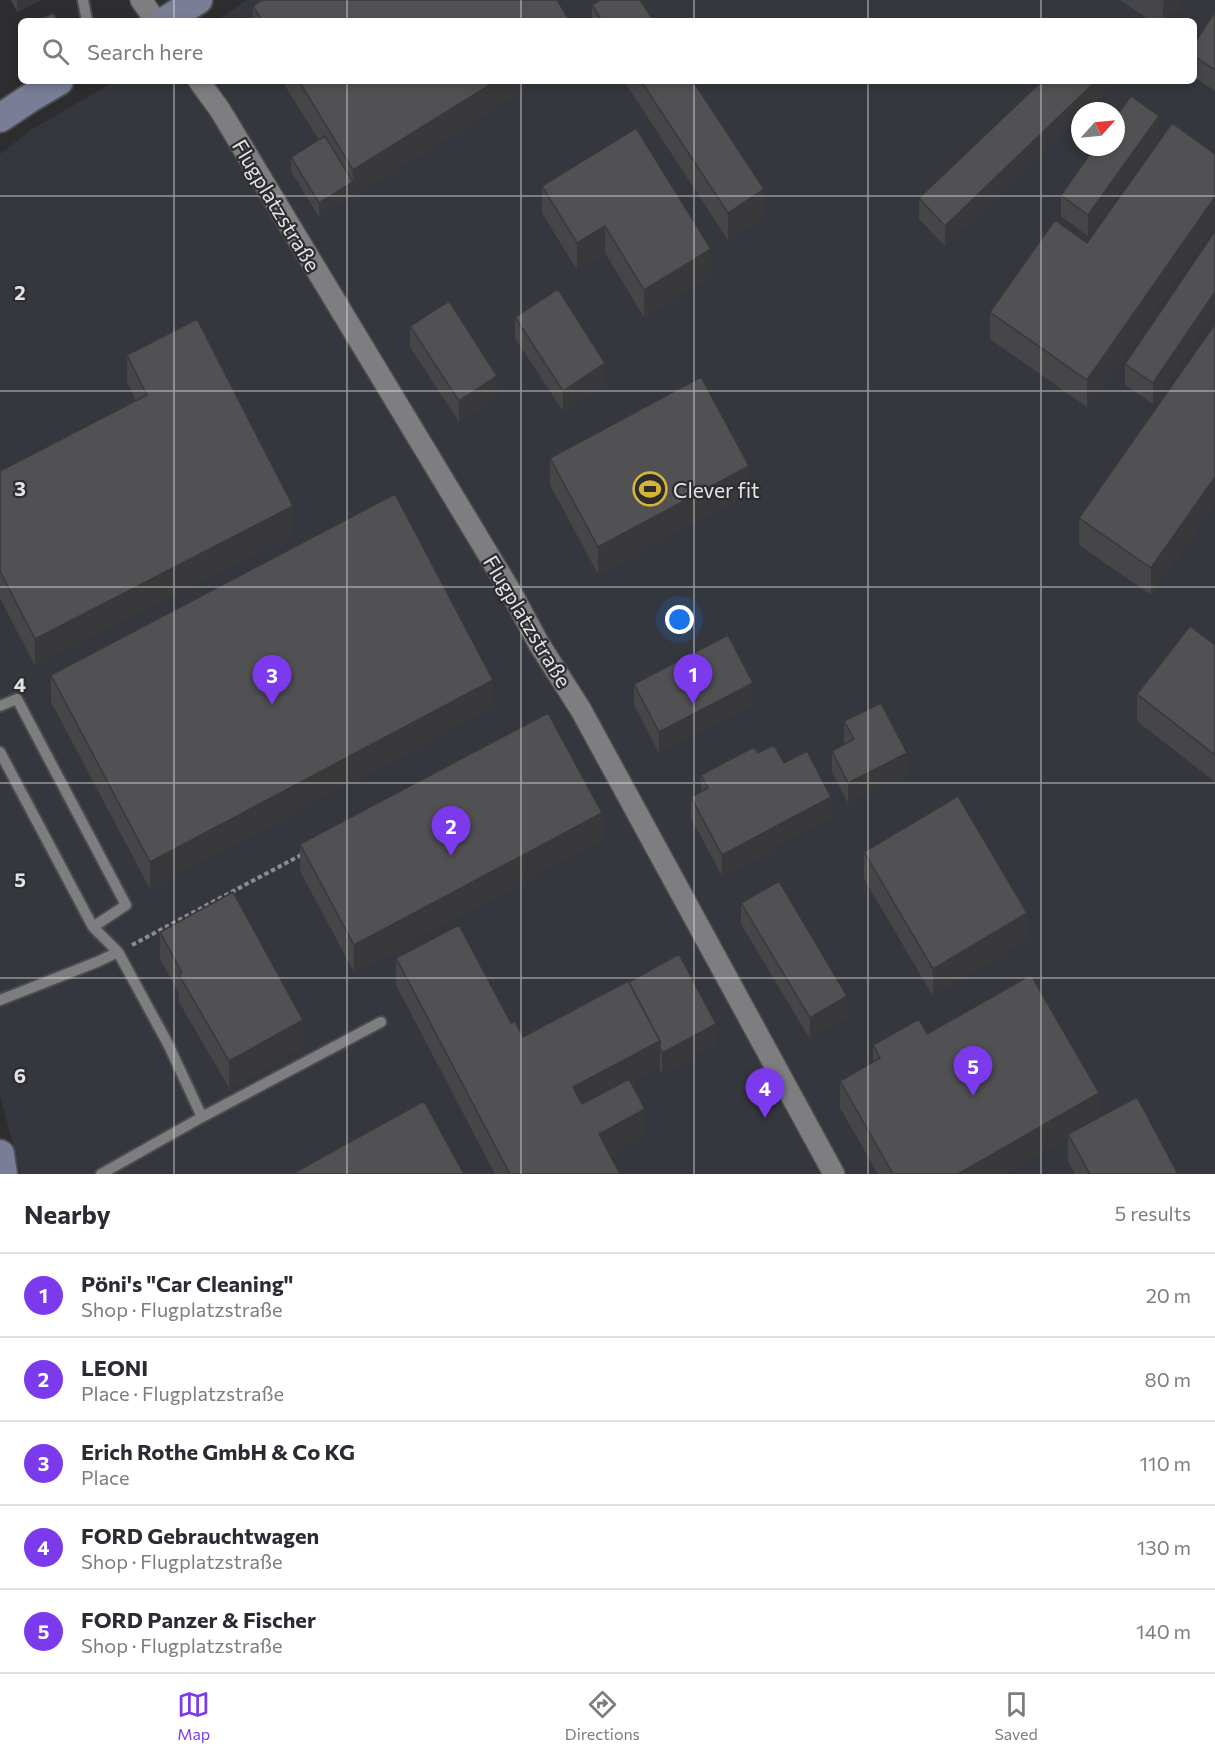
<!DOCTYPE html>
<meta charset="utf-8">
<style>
body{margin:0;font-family:Commissioner,sans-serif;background:#f2f2f3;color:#2b2b33}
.compass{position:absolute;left:1071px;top:102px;width:54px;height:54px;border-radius:50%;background:#fff;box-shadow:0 3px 9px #0003;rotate:63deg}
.you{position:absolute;left:680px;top:620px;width:21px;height:21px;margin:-15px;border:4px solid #fff;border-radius:50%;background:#1a73e8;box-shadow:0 0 0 9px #1a73e833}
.badge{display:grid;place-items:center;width:39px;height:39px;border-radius:50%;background:#7c3aed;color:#fff;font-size:20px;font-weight:700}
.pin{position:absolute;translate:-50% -50px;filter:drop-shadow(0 2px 3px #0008)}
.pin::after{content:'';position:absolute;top:32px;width:21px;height:18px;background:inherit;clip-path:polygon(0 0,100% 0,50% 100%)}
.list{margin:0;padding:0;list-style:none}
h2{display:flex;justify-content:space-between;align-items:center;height:78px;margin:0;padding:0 24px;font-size:26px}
h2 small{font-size:20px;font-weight:400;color:#7c7c81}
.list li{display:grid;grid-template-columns:39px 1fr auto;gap:18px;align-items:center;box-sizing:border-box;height:84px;padding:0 24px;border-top:2px solid #e1e1e2}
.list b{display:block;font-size:22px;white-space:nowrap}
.list p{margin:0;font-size:20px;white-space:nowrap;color:#7c7c81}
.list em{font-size:20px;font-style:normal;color:#7c7c81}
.icon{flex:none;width:33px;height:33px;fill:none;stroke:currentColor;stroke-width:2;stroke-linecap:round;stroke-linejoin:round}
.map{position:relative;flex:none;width:1215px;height:1174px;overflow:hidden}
.search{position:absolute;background:#fff;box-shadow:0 3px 9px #0003;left:18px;right:18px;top:18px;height:66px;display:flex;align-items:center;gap:15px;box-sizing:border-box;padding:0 21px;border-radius:9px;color:#7c7c81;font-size:22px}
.sheet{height:498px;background:#fff}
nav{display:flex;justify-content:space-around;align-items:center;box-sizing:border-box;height:84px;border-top:2px solid #e1e1e2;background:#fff;font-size:16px;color:#7c7c81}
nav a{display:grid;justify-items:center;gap:3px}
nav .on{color:#7c3aed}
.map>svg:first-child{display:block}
</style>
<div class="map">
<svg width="1215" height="1174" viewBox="0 0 1215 1174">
<rect width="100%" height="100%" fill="#2d2d30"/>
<!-- built -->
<path fill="#35373e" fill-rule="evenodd" d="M247 0H1215V1174H21L0 1096V154L31 130 115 81H1194V21H216ZM1080 111H1116V147H1080Z"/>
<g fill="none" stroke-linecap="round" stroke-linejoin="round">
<defs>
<path id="lane" d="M83 0 87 21
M0 706 17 699 126 905 93 927
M0 752 93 927 118 952 168 1044 202 1117 381 1022
M0 1000 97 962 118 952
M101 1174 202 1117"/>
<path id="street" d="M141 0 156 21
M199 81 220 110 511 592 539 644 581 710 834 1174"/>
<path id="secondary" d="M165 21 198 0
M0 118 30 98 59 81
M0 1154 3 1174"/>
</defs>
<!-- lane casing -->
<use href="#lane" stroke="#4b4c4e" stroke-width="14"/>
<!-- street casing -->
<use href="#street" stroke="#4b4c4e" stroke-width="24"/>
<!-- secondary casing -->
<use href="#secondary" stroke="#4b4c4e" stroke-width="32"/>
<!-- path -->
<path stroke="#8c8c8f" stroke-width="4" stroke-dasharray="4.5 3" stroke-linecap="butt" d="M132 945 303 854"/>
<!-- lane -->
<use href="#lane" stroke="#7e7e81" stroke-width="10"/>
<!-- street -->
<use href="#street" stroke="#7e7e81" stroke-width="21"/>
<!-- secondary -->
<use href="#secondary" stroke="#797d96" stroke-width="28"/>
</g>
<!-- wall -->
<path fill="#464648" d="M11 0H41L17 12Z
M1120 0H1183L1169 21H1151Z
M592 5 654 21H592Z
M253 6 570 21H253Z
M1215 12V91L1194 77V44Z
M282 81H539L319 217 291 171V157L319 140Z
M624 81H693L764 216 728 240Z
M1112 81V87L1087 111H1080V117L945 246 919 219V198Z
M1159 137 1088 236 1061 216V195Z
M1215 154V224L1087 407 990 339V312Z
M542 186 711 276 644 317 605 253 577 270 542 213Z
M1215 231 1153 404 1125 385V364Z
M515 317 605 384 563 411 515 338Z
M1215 324V503L1151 595 1079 545V518Z
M410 326 497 397 459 422 410 347Z
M127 355 293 533 35 666 0 598V471L136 401 127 382Z
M550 458 749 493 598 574 550 485Z
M1215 645V782L1137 721V694Z
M51 675 493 707 150 889 51 702Z
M634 684 753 704 659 753 634 705Z
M844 721 907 774 848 803 832 772V751L845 744 844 742Z
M758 753 784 763 831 818 722 876 691 818V797L701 792V775Z
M602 840 354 972 300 871V844Z
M864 852 1027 940 933 996 864 879Z
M741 903 847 1017 810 1039 741 924Z
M160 932 303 1047 229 1088 179 1002V993L160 959Z
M396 958 511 1023 523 1037 716 1044 662 1074 659 1068 632 1083 645 1136 610 1155 620 1174H495L396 985Z
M927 1034 1099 1118 1178 1174H1075L1068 1161V1137L1005 1174H878L840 1108V1081L873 1062V1045Z"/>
<!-- shaded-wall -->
<path fill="#39393b" d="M17 0H41L17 12Z
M1165 0H1183L1169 21H1163V2Z
M496 81H539L319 217V203L353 182V170Z
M1096 81H1112V87L1087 111H1080V117L945 246V226Z
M1159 116V137L1088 236V215Z
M764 189V216L728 240V213Z
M1215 197V224L1087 407V380Z
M605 226V253L577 270V243Z
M711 249V276L644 317V290Z
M1215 292V313L1153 404V383Z
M605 363V384L563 411V391Z
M497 376V397L459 422V401Z
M749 466V493L598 574V547Z
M1215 477V503L1151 595V568Z
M293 506V533L35 666V639Z
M493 680V707L150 889V862Z
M753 683V704L659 753V732Z
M907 753V774L848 803V783Z
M831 797V818L722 876V855Z
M602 813V840L354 972V945Z
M1027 913V940L933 996V969Z
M847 996V1017L810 1039V1018Z
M303 1020V1047L229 1088V1061Z
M716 1024V1044L662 1074V1053Z
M660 1041V1068L573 1114V1087Z
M1099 1093V1120L1068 1134V1137L1005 1174H958Z
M645 1109V1136L599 1161V1134Z"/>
<!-- building -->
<path fill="#515154" stroke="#39393b" stroke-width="1.5" d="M262 0H557L570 21H262L253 6Z
M600 0H640L654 21H602L592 5Z
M1215 12V70L1194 56V44Z
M53 13 58 21H38Z
M299 81H496L353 170Z
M641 81H693L764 189 728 213Z
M1042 81H1096L945 226 919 198Z
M1131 96 1159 116 1088 215 1061 195 1095 147H1116V117Z
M1172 123 1215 154V197L1087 380 990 312 1055 220 1087 243Z
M636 128 711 249 644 290 605 226 577 243 542 186Z
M325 136 353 182 319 203 291 157Z
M1215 231V292L1153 383 1125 364Z
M558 289 605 363 563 391 515 317Z
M449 301 497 376 459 401 410 326Z
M197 319 293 506 35 639 0 571V471L147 395 127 355Z
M1215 324V477L1151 568 1079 518Z
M701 377 749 466 598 547 550 458Z
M395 494 493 680 150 862 51 675Z
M1190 626 1215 645V755L1137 694Z
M728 635 753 683 659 732 634 684Z
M881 703 907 753 848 783 832 751 854 739 844 721Z
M548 713 602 813 354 945 300 844Z
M774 745 784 763 807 751 831 797 722 855 691 797 708 788 701 775 754 747 758 753Z
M958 796 1027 913 933 969 864 852Z
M779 881 847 996 810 1018 741 903Z
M233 892 303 1020 229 1061 179 975 182 973 160 932Z
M459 925 511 1023 515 1021 523 1037 628 981 660 1041 573 1087 582 1104 629 1079 645 1109 599 1134 620 1174H510L396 958Z
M679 954 716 1024 662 1053 660 1048V1041L629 982Z
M1031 975 1099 1093 958 1174H893L840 1081 880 1058 873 1045 919 1019 927 1034Z
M1137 1097 1178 1174H1090L1068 1134Z
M424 1101 464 1174H292Z"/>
<!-- grid -->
<path fill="none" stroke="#e4e4e6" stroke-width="1.5" stroke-opacity="0.55" d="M174 0V21M347 0V21M521 0V21M694 0V21M868 0V21M1041 0V21M174 81V1174M347 81V1174M521 81V1174M694 81V1174M868 81V1174M1041 81V1174M0 196H1215M0 391H1215M0 587H1215M0 783H1215M0 978H1215"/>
<!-- icons -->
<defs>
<symbol id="stadium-ring" viewBox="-11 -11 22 22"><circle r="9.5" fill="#2d2d30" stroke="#d5b535" stroke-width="1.5"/><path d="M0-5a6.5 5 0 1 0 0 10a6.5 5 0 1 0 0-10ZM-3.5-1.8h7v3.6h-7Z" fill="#d5b535"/></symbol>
</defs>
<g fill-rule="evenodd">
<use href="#stadium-ring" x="631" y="470" width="38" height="38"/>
</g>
<g text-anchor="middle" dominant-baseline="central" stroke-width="4.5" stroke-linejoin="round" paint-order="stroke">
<!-- street labels -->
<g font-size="21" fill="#e4e4e6" stroke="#2d2d30">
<text transform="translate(277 205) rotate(59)">Flugplatzstraße</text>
<text transform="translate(528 621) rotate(59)">Flugplatzstraße</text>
</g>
<!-- poi labels -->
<g font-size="21" fill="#e4e4e6" stroke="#2d2d30" text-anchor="start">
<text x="673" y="489">Clever fit</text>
</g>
</g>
<g font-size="20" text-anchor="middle" font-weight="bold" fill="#e4e4e6" stroke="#2d2d30" stroke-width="4.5" stroke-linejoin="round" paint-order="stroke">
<text x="20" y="300">2</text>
<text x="20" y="496">3</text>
<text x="20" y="692">4</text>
<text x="20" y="887">5</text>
<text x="20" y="1083">6</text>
</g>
</svg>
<svg class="compass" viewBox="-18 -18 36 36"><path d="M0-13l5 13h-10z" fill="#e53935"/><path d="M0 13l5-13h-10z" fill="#7c7c81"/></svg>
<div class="you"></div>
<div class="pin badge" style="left:693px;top:704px">1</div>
<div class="pin badge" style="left:451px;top:856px">2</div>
<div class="pin badge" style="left:272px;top:705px">3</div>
<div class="pin badge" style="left:765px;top:1118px">4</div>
<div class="pin badge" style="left:973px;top:1096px">5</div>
<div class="search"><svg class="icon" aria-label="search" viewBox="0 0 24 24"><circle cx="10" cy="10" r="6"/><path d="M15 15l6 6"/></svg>Search here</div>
</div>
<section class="sheet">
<h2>Nearby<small>5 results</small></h2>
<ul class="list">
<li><span class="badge">1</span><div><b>Pöni's &quot;Car Cleaning&quot;</b><p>Shop · Flugplatzstraße</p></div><em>20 m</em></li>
<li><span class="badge">2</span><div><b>LEONI</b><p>Place · Flugplatzstraße</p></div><em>80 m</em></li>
<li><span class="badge">3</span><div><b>Erich Rothe GmbH &amp; Co KG</b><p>Place</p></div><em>110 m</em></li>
<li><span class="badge">4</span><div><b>FORD Gebrauchtwagen</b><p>Shop · Flugplatzstraße</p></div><em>130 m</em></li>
<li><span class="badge">5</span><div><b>FORD Panzer &amp; Fischer</b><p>Shop · Flugplatzstraße</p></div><em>140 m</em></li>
</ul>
</section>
<nav>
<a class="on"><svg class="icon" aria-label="map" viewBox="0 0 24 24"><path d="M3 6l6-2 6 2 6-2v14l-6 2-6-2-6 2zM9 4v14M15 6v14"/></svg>Map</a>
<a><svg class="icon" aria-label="directions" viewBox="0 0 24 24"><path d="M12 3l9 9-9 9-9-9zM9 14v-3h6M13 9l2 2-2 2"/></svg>Directions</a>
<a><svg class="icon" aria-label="saved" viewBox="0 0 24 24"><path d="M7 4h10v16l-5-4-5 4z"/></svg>Saved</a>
</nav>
